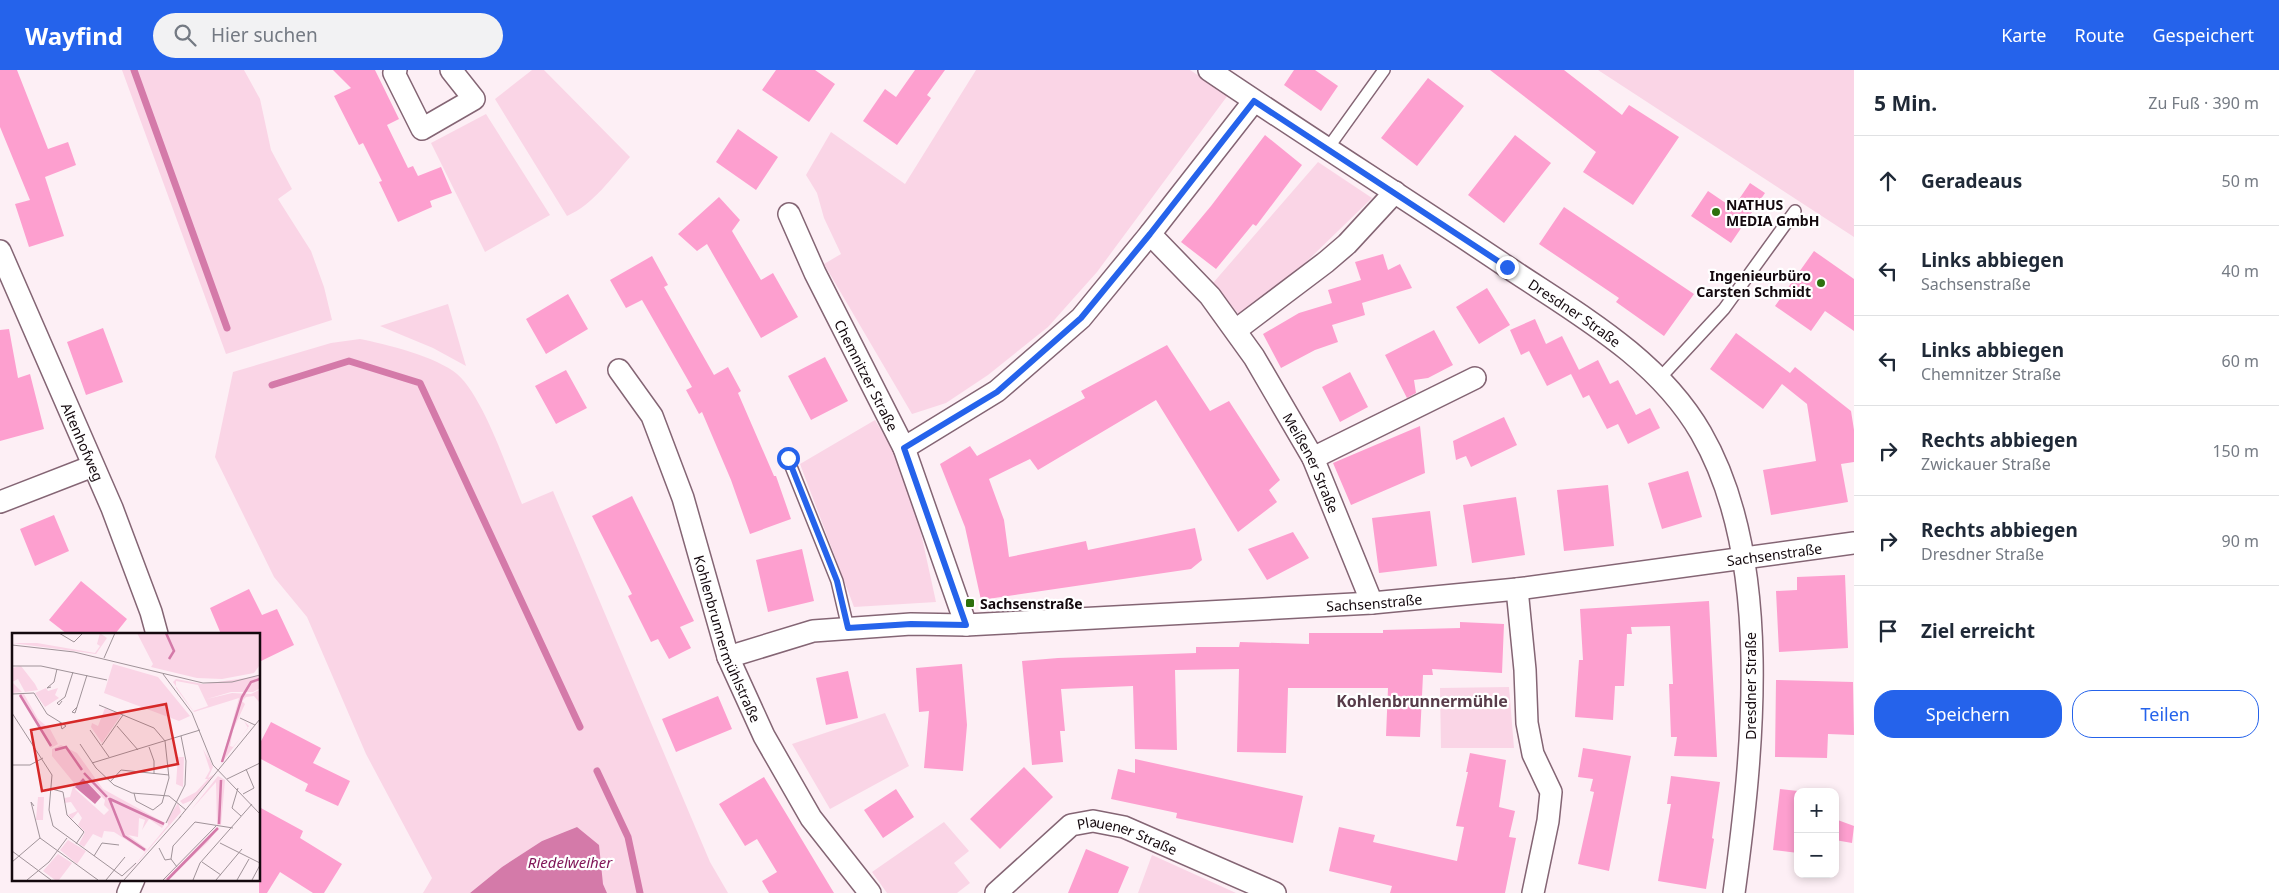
<!DOCTYPE html>
<html lang="de">
<meta charset="utf-8">
<style>
body{margin:0;font-family:"Noto Sans",sans-serif;background:#f2f2f3;color:#1f2937}
.controls{position:absolute;right:15px;bottom:15px;display:grid;overflow:hidden;border-radius:10px;box-shadow:0 2px 8px #0003}
.controls button{width:45px;height:45px;display:grid;place-items:center;padding:0;border:0;border-bottom:1px solid #e0e1e3;background:#fff;color:#1f2937;font:25px sans-serif}
.stop{position:absolute;width:15px;height:15px;margin:-11px;border:4px solid #2563eb;border-radius:50%;background:#fff}
.stop.end{background:#2563eb;border-color:#fff;box-shadow:0 1px 5px #0008}
.list{margin:0;padding:0;list-style:none}
h2{display:flex;justify-content:space-between;align-items:center;height:65px;margin:0;padding:0 20px;font-size:21px}
h2 small{font-size:16px;font-weight:400;color:#747a83}
.list li{display:grid;grid-template-columns:32px 1fr auto;gap:15px;align-items:center;box-sizing:border-box;height:90px;padding:0 20px;border-top:1px solid #e0e1e3}
.list b{display:block;font-size:19px;white-space:nowrap}
.list p{margin:0;font-size:16px;white-space:nowrap;color:#747a83}
.list em{font-size:16px;font-style:normal;color:#747a83}
.actions{display:flex;gap:10px;padding:15px 20px}
.actions a{flex:1;padding:11px 0;border:1px solid #2563eb;border-radius:20px;text-align:center;font-size:18px;color:#2563eb}
.actions .main{background:#2563eb;color:#fff}
.icon{flex:none;width:28px;height:28px;fill:none;stroke:currentColor;stroke-width:2;stroke-linecap:round;stroke-linejoin:round}
.map{position:relative;flex:none;width:1854px;height:823px;overflow:hidden}
header{display:flex;align-items:center;gap:30px;box-sizing:border-box;height:70px;padding:0 25px;background:#2563eb;color:#fff}
header strong{font-size:24px}
nav{display:flex;gap:28px;margin-inline-start:auto;font-size:18px}
.search{width:350px;height:45px;background:#f2f2f3;display:flex;align-items:center;gap:12px;box-sizing:border-box;padding:0 18px;border-radius:28px;color:#747a83;font-size:19px}
main{display:flex}
aside{flex:1;background:#fff}
.map>svg:first-child{display:block}
</style>
<header>
<strong>Wayfind</strong>
<div class="search"><svg class="icon" aria-label="search" viewBox="0 0 24 24"><circle cx="10" cy="10" r="6"/><path d="M15 15l6 6"/></svg>Hier suchen</div>
<nav><a>Karte</a><a>Route</a><a>Gespeichert</a></nav>
</header>
<main>
<div class="map">
<svg width="1854" height="823" viewBox="0 0 1854 823">
<rect width="100%" height="100%" fill="#fdeff5"/>
<!-- green -->
<path fill="#fad5e6" d="M122 0H244L260 29 271 80 292 119 278 129 311 181 324 217 332 250 226 284Z
M532 0H544L630 87C611 108 594 134 567 146L495 29Z
M976 0H1190L1228 25 1097 202 1048 257 988 305 946 333 912 344 824 194 841 184 824 148 817 123 806 105 831 62 905 114Z
M1598 0H1854V167Z
M486 44 550 145 485 182 431 73Z
M1318 92 1372 128 1304 194 1241 247 1213 213Z
M448 234 466 296 433 278 380 256Z
M360 269C386 274 437 287 457 304 483 326 508 401 522 434L553 421 710 792 728 823H607L577 757 542 771 502 797 470 823H423L432 808 366 684 307 547 274 507 215 387 233 302 331 273Z
M875 350 894 382 917 445 936 532 854 537 800 394Z
M1509 617 1514 678H1441L1440 618Z
M885 643 909 696 830 739 792 674Z
M944 752 969 781 954 793 970 813 957 823H887L872 802Z
M1152 785 1236 823H1138Z"/>
<!-- water -->
<path fill="#d47aa9" d="M577 757 599 775 603 814 607 823H470L502 797 542 771Z"/>
<g fill="none" stroke-linecap="round" stroke-linejoin="round">
<!-- stream -->
<path stroke="#d47aa9" stroke-width="7" d="M134 0 227 258
M272 315 349 291 420 313 580 657
M597 701 628 767 640 823"/>
</g>
<!-- building -->
<path fill="#fd9fcf" d="M0 0H17L48 79 68 72 76 95 45 107 64 166 29 177 15 134 30 130 0 57Z
M333 0H375L399 49 387 55 408 98 413 96 418 106 441 97 452 123 430 131 432 137 398 152 379 112 382 111 363 73 359 75 334 26 351 18Z
M776 0H815L835 14 809 52 762 20Z
M915 0H945L927 25 931 28 897 75 863 51 885 19 896 27Z
M1294 0H1315L1338 16 1321 41 1284 15Z
M1490 0H1564L1622 45 1629 35 1679 67 1633 135 1583 102 1596 82Z
M1428 8 1464 36 1417 96 1381 68Z
M738 59 778 87 756 120 716 92Z
M1265 65 1302 95 1256 156 1253 154 1216 199 1181 172 1211 136Z
M1515 65 1551 93 1504 153 1468 125Z
M1750 113 1765 123 1731 173 1691 146 1708 121 1733 138Z
M719 127 740 150 732 161 761 210 773 203 798 247 761 268 707 174 697 181 678 164Z
M1564 137 1694 224 1664 266 1616 232 1619 228 1539 174Z
M1814 181 1854 209V261L1825 241 1811 261 1775 236Z
M1383 184 1388 200 1400 194 1412 218 1362 233 1365 245 1332 255 1338 272 1315 280 1281 298 1263 264 1299 243 1332 233 1328 220 1361 210 1355 192Z
M652 186 668 215 664 217 714 305 728 297 741 321 738 323 774 406H776L791 449 750 464 731 410 702 342 699 344 686 320 692 317 642 230 626 238 610 210Z
M1487 218 1510 255 1479 274 1456 237Z
M568 224 588 259 546 284 526 249Z
M1535 249 1546 274 1562 266 1579 300 1547 316 1529 281 1521 285 1510 260Z
M103 258 123 312 86 325 67 272Z
M9 259 18 308 30 304 44 359 0 371V260Z
M1434 260 1453 295 1428 308 1414 310 1416 323 1407 328 1385 285Z
M1736 263 1790 303 1795 297 1851 341 1854 360V392L1841 394 1848 432 1771 445 1763 400 1816 391 1807 334 1782 314 1763 339 1710 299Z
M1167 275 1210 341 1229 331 1280 410 1269 420 1277 432 1238 462 1156 330 1038 400 1030 389 989 409 1004 450 1009 487 1086 471 1088 480 1195 458 1202 490 1191 499 981 530 965 457 940 394 970 376 977 386 1085 328 1081 321Z
M825 287 848 331 811 350 788 306Z
M1598 290 1610 314 1618 310 1636 345 1650 338 1660 358 1628 374 1618 354 1607 359 1589 325 1583 328 1571 304Z
M566 300 587 338 556 354 535 316Z
M1350 302 1368 337 1340 352 1322 317Z
M1504 347 1517 375 1471 397 1466 386 1456 390 1453 371Z
M1420 356 1425 403 1351 435 1333 393Z
M1688 401 1702 447 1662 459 1648 413Z
M1608 415 1614 476 1564 481 1557 420Z
M632 426 694 551 680 557 691 578 669 589 658 569 651 572 628 526 632 524 592 446Z
M1516 427 1525 485 1472 493 1463 435Z
M1430 441 1437 496 1379 503 1372 448Z
M54 445 69 481 35 496 20 459Z
M1293 462 1309 488 1267 510 1248 479Z
M802 479 814 531 768 542 756 490Z
M1845 505 1848 578 1779 582 1776 521 1797 520V507Z
M81 511 127 549 115 564H67L49 550Z
M249 519 262 545 277 539 294 575 259 592V564H221L210 538Z
M1709 531 1717 687 1674 686 1677 667H1671L1669 614H1673L1670 556 1631 557 1632 564H1627L1624 616H1615L1613 650 1575 647 1579 590H1583L1580 539Z
M1460 552 1504 554 1502 603 1432 599 1433 605H1423L1420 667 1386 666 1388 618H1288L1286 683 1237 682 1239 599 1175 600 1177 680 1135 679 1133 616 1061 619 1065 661H1060L1063 692 1032 695 1022 591 1058 588 1196 583V577H1239L1240 572 1309 574V563H1383V560L1460 558Z
M962 594 967 655 963 701 924 698 929 641 919 642 916 598Z
M848 601 858 648 826 655 816 608Z
M1776 610 1853 612 1854 665 1828 664 1827 688 1775 687Z
M718 626 732 659 676 682 662 649Z
M271 652 321 678 313 693 350 711 338 736 305 721 308 714 259 688V675Z
M1583 678 1631 686 1609 801 1578 794 1594 722 1590 721 1593 709 1578 707Z
M1470 683 1506 690 1499 737 1515 741 1509 767 1516 768 1505 823H1390L1392 816 1329 801 1339 757 1375 765 1373 772 1457 791 1464 757 1456 756 1468 702H1466Z
M1135 689 1303 726 1293 773 1176 748 1177 743 1111 729 1118 699 1135 703Z
M1024 697 1053 727 1000 779 970 749Z
M1671 706 1720 712 1712 768 1714 769 1706 819 1658 811 1671 734H1667Z
M764 707 834 823H769L762 811 777 802 757 769 745 776 719 734Z
M896 719 914 747 883 768 864 740Z
M1780 719 1798 721V783L1773 780Z
M259 737 303 761 300 768 342 794 324 823H313L280 802 267 823H259Z
M1835 749 1854 756 1852 773 1835 770Z
M1086 779 1129 797 1118 823H1068Z"/>
<g fill="none" stroke-linecap="round" stroke-linejoin="round">
<defs>
<path id="service" d="M1328 78 1384 0
M1659 309 1724 239 1795 141
M788 389 837 511 848 558"/>
<g id="minor">
<path d="M396 0 394 3 422 59 474 29 451 0"/>
<path id="s1" d="M1209 0C1305 65 1403 127 1500 192 1572 241 1656 285 1701 363 1774 489 1753 684 1734 823"/>
<path id="s2" d="M789 144 815 203 904 378 966 555"/>
<path id="s3" d="M1150 164 1210 226 1254 287 1313 388 1372 533"/>
<path id="s4" d="M0 181 112 438 151 542 157 564"/>
<path d="M1236 260 1326 192 1347 174 1395 122"/>
<path id="s5" d="M619 300 652 346 683 428 728 587 764 666 811 748 870 823"/>
<path d="M904 378 997 321 1081 248 1150 164 1254 31"/>
<path d="M1313 388 1475 308"/>
<path d="M0 432 93 396"/>
<path d="M1517 519 1525 600 1527 653 1533 684 1551 722 1548 751 1533 823"/>
<path id="s6" d="M728 587 813 561 911 554 966 555 1372 533 1517 519 1854 473"/>
<path d="M128 823 134 809"/>
<path id="s7" d="M996 823 1071 755 1093 751 1124 757 1275 823"/>
</g>
</defs>
<!-- service casing -->
<use href="#service" stroke="#846574" stroke-width="14"/>
<!-- minor casing -->
<use href="#minor" stroke="#846574" stroke-width="24"/>
<!-- service -->
<use href="#service" stroke="#fff" stroke-width="11"/>
<!-- minor -->
<use href="#minor" stroke="#fff" stroke-width="21"/>
</g>
<g fill="none" stroke-linecap="round" stroke-linejoin="round">
<!-- route -->
<path stroke="#2563eb" stroke-width="6" d="M788 388 837 511 848 558 911 554 966 555 904 378 997 322 1081 248 1150 164 1254 31 1507 197"/>
</g>
<!-- markers -->
<g fill="#2d700d" stroke="#fff" stroke-width="2">
<circle cx="1716" cy="142" r="5"/>
<circle cx="1821" cy="213" r="5"/>
<rect x="965" y="528" width="10" height="10" rx="2.5"/>
</g>
<g text-anchor="middle" dominant-baseline="central" stroke-width="4.5" stroke-linejoin="round" paint-order="stroke">
<!-- poi labels -->
<g font-size="14" font-weight="bold" fill="#14090e" stroke="#fff" text-anchor="start">
<text x="1726" y="134">NATHUS<tspan x="1726" dy="16">MEDIA GmbH</tspan></text>
<text x="1811" y="205" text-anchor="end">Ingenieurbüro<tspan x="1811" dy="16">Carsten Schmidt</tspan></text>
<text x="980" y="533">Sachsenstraße</text>
</g>
<!-- street labels -->
<g font-size="14" fill="#14090e" stroke="#fff">
<text stroke="none"><textPath href="#s1" startOffset="439">Dresdner Straße</textPath></text>
<text stroke="none"><textPath href="#s2" startOffset="179">Chemnitzer Straße</textPath></text>
<text stroke="none"><textPath href="#s4" startOffset="208">Altenhofweg</textPath></text>
<text stroke="none"><textPath href="#s3" startOffset="282">Meißener Straße</textPath></text>
<text stroke="none"><textPath href="#s6" startOffset="1054">Sachsenstraße</textPath></text>
<text stroke="none"><textPath href="#s6" startOffset="651">Sachsenstraße</textPath></text>
<text stroke="none"><textPath href="#s5" startOffset="292">Kohlenbrunnermühlstraße</textPath></text>
<text transform="translate(1750 616) rotate(-90)">Dresdner Straße</text>
<text stroke="none"><textPath href="#s7" startOffset="160">Plauener Straße</textPath></text>
</g>
<!-- water labels -->
<g font-size="15" font-style="italic" fill="#811658" stroke="#fff">
<text x="570" y="792">Riedelweiher</text>
</g>
<!-- quarter labels -->
<g font-size="16" font-weight="bold" fill="#583c4a" stroke="#fff">
<text x="1422" y="631">Kohlenbrunnermühle</text>
</g>
</g>
<!-- overview -->
<g transform="translate(12 563)">
<rect width="248" height="248" fill="#fdeff5"/>
<path d="M88 0 95 5 84 21 0 10H25L83 20 88 13 85 11ZM125 0H247V33L242 40 210 46 185 45 139 34 141 31ZM101 31 146 44 178 83 167 88 92 60ZM9 33 23 51 26 57 13 59 6 46 0 49 10 59 0 60V35ZM247 43V56L241 59H219L195 66 220 60 239 61 247 57V69L242 63 234 64 230 68 233 71 221 97 218 113 221 114 236 95 232 88 237 93 209 131 227 65 182 79 161 49 164 46 191 51ZM164 48 186 52 196 73 181 78 164 55ZM34 55 36 58 46 55 43 62 47 65 33 74 23 60ZM7 61H12L26 86 38 96 46 111 39 115ZM93 75 109 82 90 110 79 94 80 90 86 93ZM49 112 65 120 91 156 153 190 150 195 137 186 130 197 133 187 127 185 126 204 116 202 135 216 133 219 102 199 92 198 90 205 81 201 72 214 67 211 73 199 66 192 70 185 66 179 60 186 56 182 65 178 59 169 52 170V165L58 164 62 150 40 123V116ZM71 145 93 167 92 172 97 177 92 182 63 156ZM193 115 201 134 196 145 203 141 183 166 171 171 168 168 171 166 184 159 196 146H193L198 137 191 116 197 127ZM166 124H172L171 154 164 151ZM206 143 213 147 209 192H205L204 149 179 177ZM26 164H32L31 187H24ZM166 170 169 179 112 245 156 192 155 187ZM207 194 196 209 156 247H152ZM56 207 74 218 65 231 48 217ZM46 221 60 230 47 247H43L31 238Z" fill="#fad5e6" fill-rule="evenodd"/>
<path d="M71 145 89 164 83 171 63 154Z" fill="#d47aa9"/>
<path fill="none" stroke="#d47aa9" stroke-width="2.5" d="M154 0 162 18 157 26M8 62 39 113M43 117 54 114 70 137M210 129 230 64 239 49 248 46M72 140 95 164M97 165 112 203 133 217M98 166 152 191M207 191 209 147M155 247 206 195"/>
<path fill="none" stroke="#a09399" stroke-width="1" d="M47 0 62 9 71 0M0 12 62 19 191 50 220 49 248 42M92 25 103 0M0 33H29L95 47M151 41 180 80 201 132 248 181M39 54 35 55 42 49 45 36M0 61 22 60 35 81 48 89 54 93 50 96 48 89M50 68 47 72 45 70 53 64 61 39M87 72 142 95 153 108 157 145 150 170 141 177 124 168 122 160M65 74 60 79 63 80 65 74 75 42M0 80 40 142 37 177 41 193 110 243 124 230M228 85 243 92M105 93 126 117M78 97 97 124M68 111 84 135 102 152 120 160 157 163 174 177M90 112 111 82M137 114 142 128V141M80 130 188 97M0 132H18L31 125M215 146 248 130M98 149 109 137 157 142M226 155 220 175 229 183M40 156 51 159 55 182 72 199 64 211M231 161 242 155 234 136M22 173 19 169 28 205 86 247M167 185 248 86M154 190 173 152 174 128 169 103M208 210 248 230M147 215 153 227 159 226M0 218 39 247M82 223 90 210 107 212M0 229 28 205M190 229 209 242M165 234 159 226 161 213 183 189 221 195M15 247 37 229 55 205M94 247 113 224M112 247 169 183M151 247 204 193M181 247 188 230 240 171M204 247 230 216M225 247 237 226M240 247 248 232"/>
<path fill="#d62828" fill-opacity="0.15" stroke="#d62828" stroke-width="2.5" d="M154 71 166 131 30 158 19 97Z"/>
<rect width="248" height="248" fill="none" stroke="#14090e" stroke-width="2.5"/>
</g>
</svg>
<div class="controls">
<button>+</button>
<button>−</button>
</div>
<div class="stop" style="left:788px;top:388px"></div>
<div class="stop end" style="left:1507px;top:197px"></div>
</div>
<aside>
<h2>5 Min.<small>Zu Fuß · 390 m</small></h2>
<ul class="list">
<li><svg class="icon" aria-label="ahead" viewBox="0 0 24 24"><path d="M12 20V5M6 11l6-6 6 6"/></svg><div><b>Geradeaus</b></div><em>50 m</em></li>
<li><svg class="icon" aria-label="left" viewBox="0 0 24 24"><path d="M17 20v-9H6M10 6l-5 5 5 5"/></svg><div><b>Links abbiegen</b><p>Sachsenstraße</p></div><em>40 m</em></li>
<li><svg class="icon" aria-label="left" viewBox="0 0 24 24"><path d="M17 20v-9H6M10 6l-5 5 5 5"/></svg><div><b>Links abbiegen</b><p>Chemnitzer Straße</p></div><em>60 m</em></li>
<li><svg class="icon" aria-label="right" viewBox="0 0 24 24"><path d="M7 20v-9h11M14 6l5 5-5 5"/></svg><div><b>Rechts abbiegen</b><p>Zwickauer Straße</p></div><em>150 m</em></li>
<li><svg class="icon" aria-label="right" viewBox="0 0 24 24"><path d="M7 20v-9h11M14 6l5 5-5 5"/></svg><div><b>Rechts abbiegen</b><p>Dresdner Straße</p></div><em>90 m</em></li>
<li><svg class="icon" aria-label="arrive" viewBox="0 0 24 24"><path d="M6 21V4h12l-3 4 3 4H6"/></svg><div><b>Ziel erreicht</b></div></li>
</ul>
<div class="actions"><a class="main">Speichern</a><a>Teilen</a></div>
</aside>
</main>
